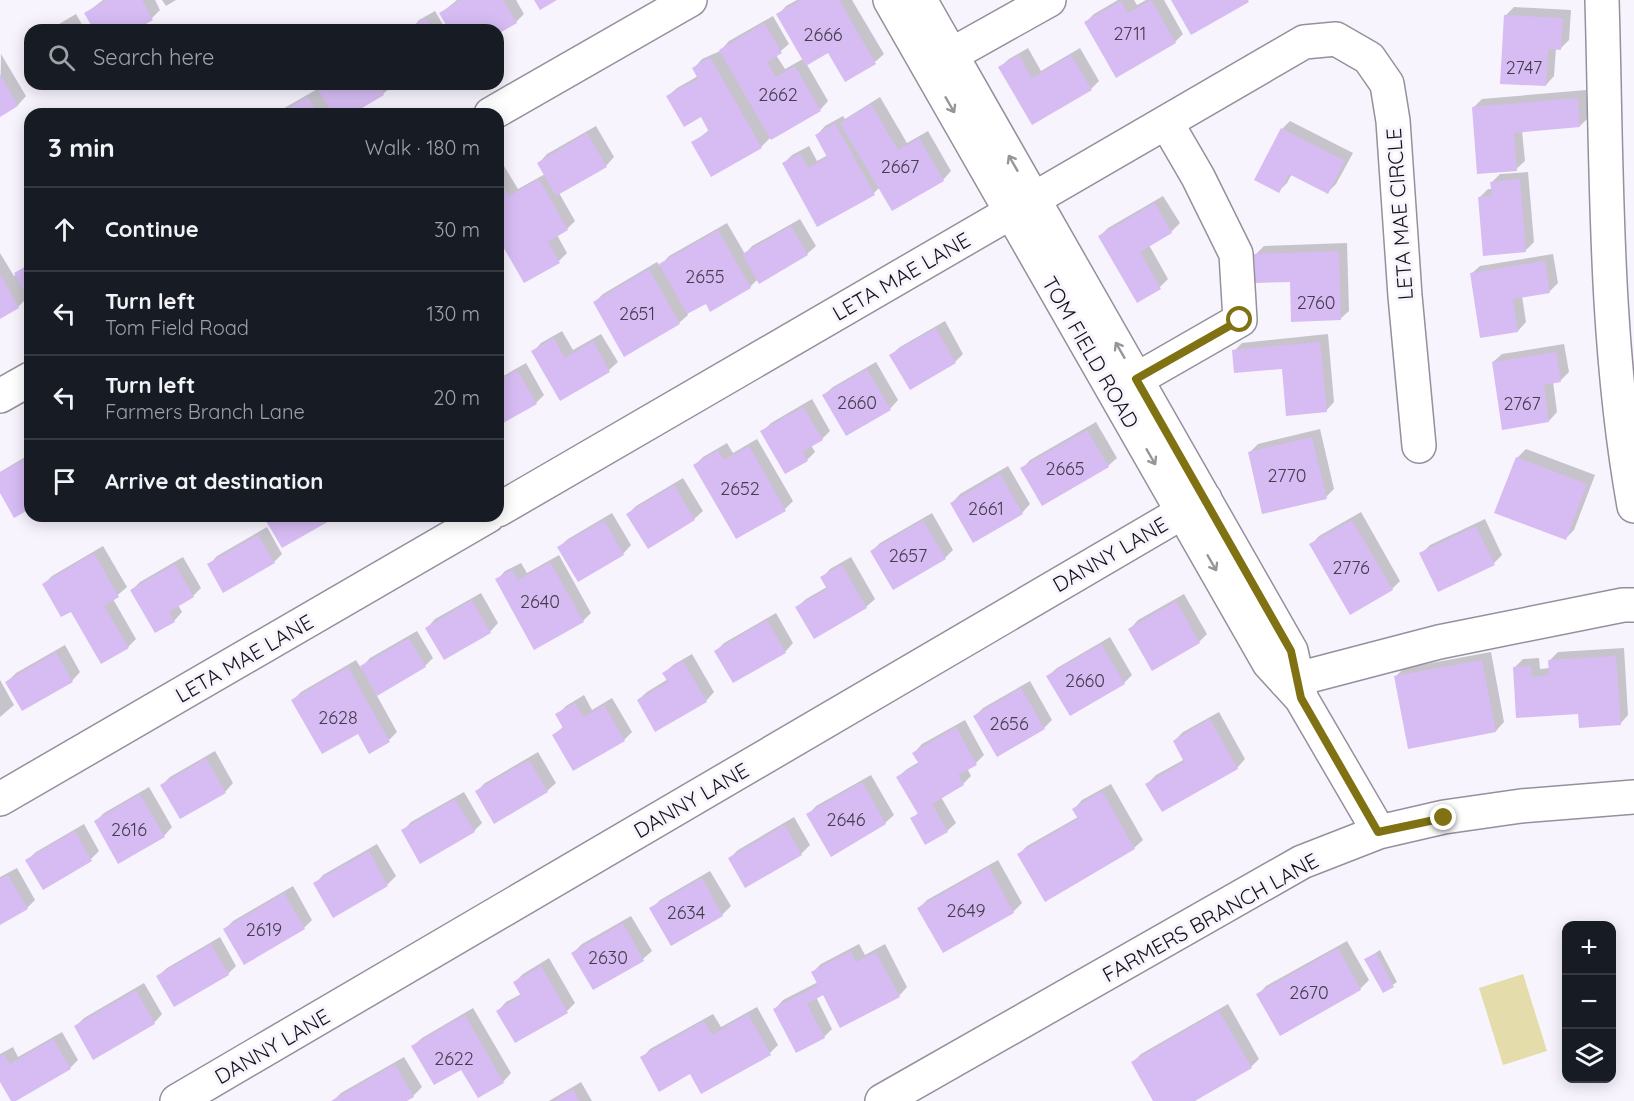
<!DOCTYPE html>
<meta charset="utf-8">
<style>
body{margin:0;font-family:Quicksand,sans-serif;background:#242831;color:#f1f3f6}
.controls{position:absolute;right:18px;bottom:18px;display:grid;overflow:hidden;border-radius:12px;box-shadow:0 3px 15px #0003}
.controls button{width:54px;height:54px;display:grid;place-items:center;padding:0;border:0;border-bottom:2px solid #363941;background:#171b24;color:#f1f3f6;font:30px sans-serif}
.stop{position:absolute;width:18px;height:18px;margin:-14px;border:4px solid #807213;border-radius:50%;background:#fff}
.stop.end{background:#807213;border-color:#fff;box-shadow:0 2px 6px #0008}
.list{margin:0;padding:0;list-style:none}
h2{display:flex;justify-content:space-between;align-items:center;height:78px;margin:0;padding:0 24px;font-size:26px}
h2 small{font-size:20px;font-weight:400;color:#9ea1a6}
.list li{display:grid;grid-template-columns:39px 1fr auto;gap:18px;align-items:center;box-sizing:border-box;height:84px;padding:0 24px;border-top:2px solid #363941}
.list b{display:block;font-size:22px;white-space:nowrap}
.list p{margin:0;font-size:20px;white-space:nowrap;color:#9ea1a6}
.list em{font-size:20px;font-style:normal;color:#9ea1a6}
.icon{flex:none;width:33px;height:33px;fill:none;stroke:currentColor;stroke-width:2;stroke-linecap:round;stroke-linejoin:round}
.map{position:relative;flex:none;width:1634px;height:1101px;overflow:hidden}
.search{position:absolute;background:#171b24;box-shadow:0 3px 15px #0003;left:24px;top:24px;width:480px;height:66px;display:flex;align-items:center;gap:15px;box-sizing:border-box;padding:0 21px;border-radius:18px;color:#9ea1a6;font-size:22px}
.panel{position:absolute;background:#171b24;box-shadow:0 3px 15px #0003;left:24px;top:108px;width:480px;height:414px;border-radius:18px}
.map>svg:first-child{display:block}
</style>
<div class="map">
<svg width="1634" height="1101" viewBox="0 0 1634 1101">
<rect width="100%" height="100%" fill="#f8f4fe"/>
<!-- green -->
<path fill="#e4dcaa" d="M1523 974 1547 1051 1503 1065 1479 988Z"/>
<!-- shadow -->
<path fill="#0003" d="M103 0H155L160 10 152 18 132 30H95L86 13Z
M162 0H176L166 6Z
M457 0H516L524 14 516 22 498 32V30H451L441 13Z
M797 0H852L884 54 875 62 845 80 828 51 806 63 828 101 820 110 771 137 761 147 693 143 709 130 701 115 668 96 677 88 698 76 694 68 702 59 720 51 729 41 773 16 789 44 776 55 785 69 803 59 778 15 786 6Z
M1118 0H1134L1137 5 1146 0H1164L1183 34 1175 42 1086 22 1094 14Z
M1514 7 1571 10 1569 40 1561 48H1556L1554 76 1546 85 1505 16Z
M435 11 446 30H411L419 20Z
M76 14 85 30H49Z
M30 42V59L24 48Z
M1028 48 1041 71 1080 48 1099 81 1091 89 1032 123 1000 67 1009 59Z
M1 54 26 96 18 105 0 115Z
M317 84H391L392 86 383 94 349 114H274L319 88Z
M1586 90 1588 118 1580 126 1522 131 1525 161 1516 169 1474 107 1482 99Z
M880 97 907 143 928 131 951 171 943 180 880 187 874 193 783 164 792 155 809 146 817 161 828 155 817 135 825 126 843 116 845 119Z
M244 110 246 114H237Z
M1290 121 1353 153 1336 184 1328 192 1292 174 1287 183 1279 191 1282 129Z
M596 126 614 157 606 166 559 193 575 221 567 229 557 235 567 253 559 261 498 235V170L504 166 518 189 545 174 539 163 547 154Z
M1528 172 1534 242 1525 251 1480 197 1488 189H1493L1492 182 1500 174Z
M1163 196 1180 223 1171 232 1149 245 1168 279 1160 287 1137 301 1100 236 1108 228Z
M800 219 816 246 807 254 758 279 750 287 711 310 706 301 687 313 688 315 679 323 625 355 595 302 603 294 657 262 660 266 669 256 727 223 745 254 752 246Z
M1347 243 1349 311 1340 319 1256 254 1264 246Z
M0 253 14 276 30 262V298L29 296 18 307 0 317Z
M1553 254 1558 283 1549 292 1522 296 1526 322 1518 331 1471 274 1480 266Z
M945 321 963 354 955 362 891 355 900 347Z
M562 331 573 350 601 334 618 362 609 370 560 399 533 352 541 343Z
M1328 334 1334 402 1326 411 1284 367 1234 351 1242 343Z
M1564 344 1569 372 1560 381 1553 382 1557 412 1549 421 1493 362 1502 354Z
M876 362 898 400 890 409 824 395 833 387Z
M526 363 544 395 536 403 498 425V379Z
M812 399 830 431 822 439 811 445 815 452 807 460 762 432 771 423Z
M1096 422 1117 458 1108 466 1022 469 1030 460Z
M1320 429 1334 489 1326 497 1249 453 1258 444Z
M757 439 793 501 785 509 695 465 703 457 727 443 733 453Z
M1526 449 1595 475 1574 530 1565 539 1517 458Z
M30 454V507L0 490V472Z
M1008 466 1030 504 1022 513 952 503 960 494Z
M683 478 703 511 694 519 648 547 628 514 636 506Z
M1361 512 1400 581 1392 589 1311 545 1319 536Z
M612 513 631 545 623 554 559 547 568 539Z
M932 513 953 550 945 558 872 551 880 543Z
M1485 519 1502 555 1494 563 1421 554 1430 545Z
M267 527 282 554 274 562 209 565 217 556Z
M103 546 127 587 113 599 136 639 128 647 71 609 44 584 52 576Z
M559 555 591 613 583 621 497 580 505 571 521 563 527 573Z
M183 557 201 588 193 596 178 605 182 612 174 621 132 590 140 582Z
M851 557 875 599 866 607H797L806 599 827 587 822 578 830 569Z
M481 593 498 623 490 632 427 628 435 619Z
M1184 594 1207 634 1199 642 1130 629 1138 620Z
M776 613 793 643 785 652 716 651 724 643Z
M417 631 433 658 425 666 376 694 397 732 389 740 358 732 293 700 301 692 356 660 361 668 370 658Z
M1110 637 1132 675 1124 683 1048 676 1057 668Z
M65 645 80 672 72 681 7 682 16 673Z
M1624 648 1628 715 1620 724 1579 712 1514 668 1523 659 1539 658 1540 669 1550 668 1549 661 1558 652Z
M1491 652 1504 722 1496 731 1395 677 1404 668Z
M692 654 714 692 706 701 638 700 647 692 668 679 664 673 673 665Z
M0 680 14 705 0 717Z
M1030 681 1052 720 1044 728 975 716 983 708Z
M584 695 592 710 612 698 632 732 624 740 554 735 564 726 557 715 566 706Z
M1219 712 1245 759 1237 768 1147 784 1156 775 1185 759 1174 741 1183 732Z
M965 720 984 755 976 763 967 768 971 776 963 784 941 797 956 823 947 831 912 819 919 812 898 777 907 769 919 762 914 753 922 744Z
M215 751 233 783 225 792 162 785 170 777Z
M538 752 556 783 547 791H477L485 783Z
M871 775 894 815 885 823 808 815 816 806Z
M1111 784 1143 840 1134 848 1019 854 1027 846 1078 817 1074 809 1082 800Z
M149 787 172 827 164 836 96 821 104 813Z
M464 792 482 823 474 831H403L411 822Z
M794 817 810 845 801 854 746 886 730 858 738 850Z
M84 824 99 851 91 859 27 860 36 852Z
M377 844 396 876 388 884 333 916 315 884 323 875Z
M998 860 1022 903 1013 912 944 951 919 908 927 900Z
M17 868 35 900 27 908 0 923V877Z
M710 871 731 906 722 915 651 909 660 900Z
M293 886 312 920 304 928 225 929 233 921Z
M631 916 652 951 643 959 594 988 573 953 582 944Z
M220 937 236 966 228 974 158 976 167 968Z
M1347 941 1369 980 1360 989 1280 1034 1258 995 1266 986Z
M859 944 865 955 885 944 907 987 899 996 824 993 816 997 832 1029 824 1037 775 1009 783 1000 818 982 813 972 821 964Z
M1380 950 1397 982 1383 991 1366 959Z
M549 958 575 1003 567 1011H498L506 1002 521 994 515 982 523 974Z
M144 983 162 1014 154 1023 76 1026 84 1018Z
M1228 1004 1259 1059 1251 1067 1192 1101H1155L1133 1062 1141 1054Z
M757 1007 778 1045 770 1053 690 1072 642 1058 650 1049 713 1014 721 1027Z
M473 1008 511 1073 503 1082 413 1046 422 1038Z
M62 1032 78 1060 70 1068 0 1079V1054L13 1047 18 1057Z
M404 1057 422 1087 413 1096 404 1101H333L341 1093Z
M581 1082 592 1101H549Z"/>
<!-- building -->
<path fill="#d6bcf3" d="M107 0H142L153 20 135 30H94L84 13Z
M461 0H503L517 23 498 34V30H449L439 13Z
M534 0H557L540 10Z
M801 0H839L876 64 845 82 828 53 806 66 776 14Z
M1151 0 1176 43 1116 78 1084 22 1121 1 1128 13Z
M1171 0H1248L1249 2 1191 35Z
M1504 15 1563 18 1561 50 1548 49 1546 86 1500 84Z
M426 18 433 30H410L409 28Z
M764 23 782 53 767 62 776 77 795 66 821 111 771 140 719 50Z
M1019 55 1032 78 1071 55 1092 90 1032 125 998 67Z
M710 57 762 148 711 177 691 142 709 132 701 117 684 127 666 96 698 79 692 68Z
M0 74 18 106 0 117Z
M315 84H378L384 95 352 114H332Z
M308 97 318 114H278Z
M1578 98 1580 127 1514 133 1517 171 1477 174 1472 107Z
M871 104 898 150 919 138 944 181 892 211 840 123Z
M835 123 875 195 817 227 782 163 800 153 808 168 827 157 815 135Z
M1281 128 1345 161 1328 194 1289 174 1279 193 1254 180Z
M587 133 607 167 556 196 537 163Z
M498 177 509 196 539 179 568 230 548 242 560 263 524 283 498 238Z
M1520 179 1526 252 1483 256 1478 197 1492 196 1490 182Z
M1155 203 1172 233 1140 252 1161 289 1137 303 1098 236Z
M791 226 808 255 759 284 742 254Z
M718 230 751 288 710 312 706 304 687 314 659 264Z
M1339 251 1341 320 1291 322 1290 282 1255 283 1254 254Z
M1545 261 1550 293 1513 299 1518 332 1480 338 1470 273Z
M30 264V301L14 273Z
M649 269 680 324 624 357 593 302Z
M0 274 19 308 0 319Z
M936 328 956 363 910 390 889 355Z
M554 338 565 358 593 341 610 372 560 401 531 351Z
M1320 342 1327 412 1286 416 1282 369 1234 373 1232 350Z
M1556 352 1561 382 1544 385 1549 422 1502 430 1492 362Z
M867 369 891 410 846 436 822 395Z
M517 370 537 404 498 426V381Z
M803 407 823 440 802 452 808 461 785 474 760 431Z
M1087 430 1109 467 1042 506 1020 468Z
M1312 437 1327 499 1262 514 1248 452Z
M749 446 786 511 736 539 693 465 718 450 724 460Z
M30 456V509L14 518 0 493V473Z
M1516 457 1587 484 1566 540 1494 513Z
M1000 474 1023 514 973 543 950 503Z
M674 485 695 520 648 549 626 514Z
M263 516H338L282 548Z
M604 520 624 555 578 582 557 547Z
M923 520 946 559 893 590 870 551Z
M1352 520 1393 590 1350 615 1309 544Z
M1476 526 1495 565 1438 592 1419 553Z
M258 535 275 563 223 593 207 564Z
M94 553 119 597 104 606 129 648 101 664 71 612 61 617 42 584Z
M550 562 584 622 534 650 495 579 512 570 518 580Z
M175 564 194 597 169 612 175 622 155 633 130 590Z
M842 565 867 608 814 639 795 607 827 589 820 577Z
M472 600 491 633 444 660 425 628Z
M1176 601 1200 643 1152 671 1128 629Z
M767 620 786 653 733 683 714 651Z
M409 638 426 667 377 696 360 666Z
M1101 644 1125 684 1070 716 1046 676Z
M56 652 73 682 22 711 5 682Z
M1616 656 1621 725 1579 728 1578 714 1516 718 1513 667 1531 666 1532 677 1549 675 1548 660Z
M1482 660 1496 732 1408 749 1394 676Z
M683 661 707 702 655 732 637 700 668 682 662 673Z
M348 667 390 742 369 754 358 734 322 754 291 700Z
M1021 688 1045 729 997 757 973 716Z
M575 703 584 717 604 705 625 741 573 771 552 735 563 728 555 714Z
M1210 719 1238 769 1162 812 1145 784 1184 762 1173 741Z
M956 727 977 765 958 775 964 785 932 804 948 832 925 845 910 818 918 814 896 777 919 764 912 753Z
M206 758 226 793 180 819 160 785Z
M529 760 548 792 494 824 475 791Z
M862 782 886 824 831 857 806 814Z
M1102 791 1135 849 1045 902 1017 854 1078 819 1072 809Z
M140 794 165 837 118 864 94 821Z
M455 799 475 832 420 864 401 830Z
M785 825 802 855 745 888 728 858Z
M75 831 92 861 43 890 25 860Z
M369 851 388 886 333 918 313 883Z
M989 867 1014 913 943 953 917 908Z
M8 875 28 909 0 925V879Z
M702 878 723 916 671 946 649 908Z
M284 893 305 929 244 965 223 929Z
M623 923 644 961 593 990 571 953Z
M211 944 229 975 174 1007 156 976Z
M1338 948 1361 990 1280 1036 1256 994Z
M851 951 856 962 876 952 900 997 840 1028 823 995 807 1004 825 1038 796 1053 773 1009 818 985 811 972Z
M1376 953 1394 987 1383 993 1364 959Z
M541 966 568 1013 515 1043 496 1011 521 996 513 982Z
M136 990 155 1024 93 1060 74 1026Z
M1219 1011 1252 1068 1195 1101H1153L1131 1062Z
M748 1014 771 1055 701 1094 690 1074 659 1092 640 1057 704 1021 712 1035Z
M465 1015 504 1083 478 1098 461 1070 434 1085 411 1046Z
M53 1039 71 1069 16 1101H11L0 1082V1056L4 1054 10 1064Z
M395 1064 414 1097 407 1101H331Z
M573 1089 579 1101H553Z"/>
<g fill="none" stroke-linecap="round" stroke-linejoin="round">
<defs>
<path id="minor" d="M890 0 1269 663 1301 698 1379 832
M920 0 1291 651 1301 696
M1602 0C1607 169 1604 339 1634 506
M933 65 1049 0
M491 114 690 0
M1118 390 1240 320 1236 254 1198 177 1166 122
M0 396 30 379
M498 510 1304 42 1336 39 1369 58 1387 84 1393 121 1405 296 1419 446
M1286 682 1439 642 1623 605H1634
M0 799 488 516
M177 1101 1205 499
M882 1101 1302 862 1379 832 1444 817 1521 806 1634 797"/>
</defs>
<!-- minor casing -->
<use href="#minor" stroke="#95909c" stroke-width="36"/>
<!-- minor -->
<use href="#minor" stroke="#fff" stroke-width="33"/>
</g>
<!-- one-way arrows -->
<defs><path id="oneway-shaft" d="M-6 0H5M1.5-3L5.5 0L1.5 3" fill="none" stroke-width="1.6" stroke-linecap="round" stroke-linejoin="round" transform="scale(1.5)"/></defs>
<g stroke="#969597">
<use href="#oneway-shaft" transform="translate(950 105) rotate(60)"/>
<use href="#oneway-shaft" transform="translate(1013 163) rotate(-120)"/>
<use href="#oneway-shaft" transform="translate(1120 350) rotate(-120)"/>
<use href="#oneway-shaft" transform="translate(1151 457) rotate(60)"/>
<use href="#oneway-shaft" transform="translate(1212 563) rotate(60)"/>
</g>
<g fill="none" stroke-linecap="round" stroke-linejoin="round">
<!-- route -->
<path stroke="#807213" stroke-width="8" d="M1240 320 1136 379 1291 651 1301 698 1378 832 1444 818"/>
</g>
<g text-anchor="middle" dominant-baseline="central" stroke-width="6" stroke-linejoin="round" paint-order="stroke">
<!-- number labels -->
<g font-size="18" fill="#453d4e">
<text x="1130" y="33">2711</text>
<text x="823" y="34">2666</text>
<text x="1524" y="67">2747</text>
<text x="778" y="94">2662</text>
<text x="900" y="166">2667</text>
<text x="705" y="276">2655</text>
<text x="1316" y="302">2760</text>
<text x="637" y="313">2651</text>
<text x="857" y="402">2660</text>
<text x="1522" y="403">2767</text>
<text x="1065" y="468">2665</text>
<text x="1287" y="475">2770</text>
<text x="740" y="488">2652</text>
<text x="986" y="508">2661</text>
<text x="908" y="555">2657</text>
<text x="1351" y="567">2776</text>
<text x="540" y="601">2640</text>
<text x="1085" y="680">2660</text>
<text x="338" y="717">2628</text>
<text x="1009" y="723">2656</text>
<text x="846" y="819">2646</text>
<text x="129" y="829">2616</text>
<text x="966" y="910">2649</text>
<text x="686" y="912">2634</text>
<text x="264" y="929">2619</text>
<text x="608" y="957">2630</text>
<text x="1309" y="992">2670</text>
<text x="454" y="1058">2622</text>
</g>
<!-- street labels -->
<g font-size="21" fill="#151317" stroke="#f8f4fe">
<text transform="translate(1399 214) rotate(-94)">LETA MAE CIRCLE</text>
<text transform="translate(901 276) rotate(-30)">LETA MAE LANE</text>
<text transform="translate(1091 352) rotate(60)">TOM FIELD ROAD</text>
<text transform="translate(1110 554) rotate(-30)">DANNY LANE</text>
<text transform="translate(244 658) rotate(-30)">LETA MAE LANE</text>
<text transform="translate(691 800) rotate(-30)">DANNY LANE</text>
<text transform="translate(1210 917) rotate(-29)">FARMERS BRANCH LANE</text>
<text transform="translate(272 1046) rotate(-30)">DANNY LANE</text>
</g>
</g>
</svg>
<div class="controls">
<button>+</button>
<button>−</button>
<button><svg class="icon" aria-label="layers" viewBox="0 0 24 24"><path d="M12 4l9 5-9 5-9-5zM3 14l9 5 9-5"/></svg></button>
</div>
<div class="stop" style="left:1240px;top:320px"></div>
<div class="stop end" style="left:1444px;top:818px"></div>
<div class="search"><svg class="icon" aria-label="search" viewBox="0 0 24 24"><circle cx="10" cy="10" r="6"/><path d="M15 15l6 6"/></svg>Search here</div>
<section class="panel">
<h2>3 min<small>Walk · 180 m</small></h2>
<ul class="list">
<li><svg class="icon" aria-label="ahead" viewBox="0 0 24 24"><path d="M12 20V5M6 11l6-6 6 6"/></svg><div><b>Continue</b></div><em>30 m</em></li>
<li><svg class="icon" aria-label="left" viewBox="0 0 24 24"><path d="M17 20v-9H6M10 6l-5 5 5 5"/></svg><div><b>Turn left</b><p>Tom Field Road</p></div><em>130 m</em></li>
<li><svg class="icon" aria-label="left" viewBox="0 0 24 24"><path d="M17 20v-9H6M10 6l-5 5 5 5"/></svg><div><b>Turn left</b><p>Farmers Branch Lane</p></div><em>20 m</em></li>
<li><svg class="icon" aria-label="arrive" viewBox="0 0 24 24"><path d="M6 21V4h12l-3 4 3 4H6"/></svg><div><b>Arrive at destination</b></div></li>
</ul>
</section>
</div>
